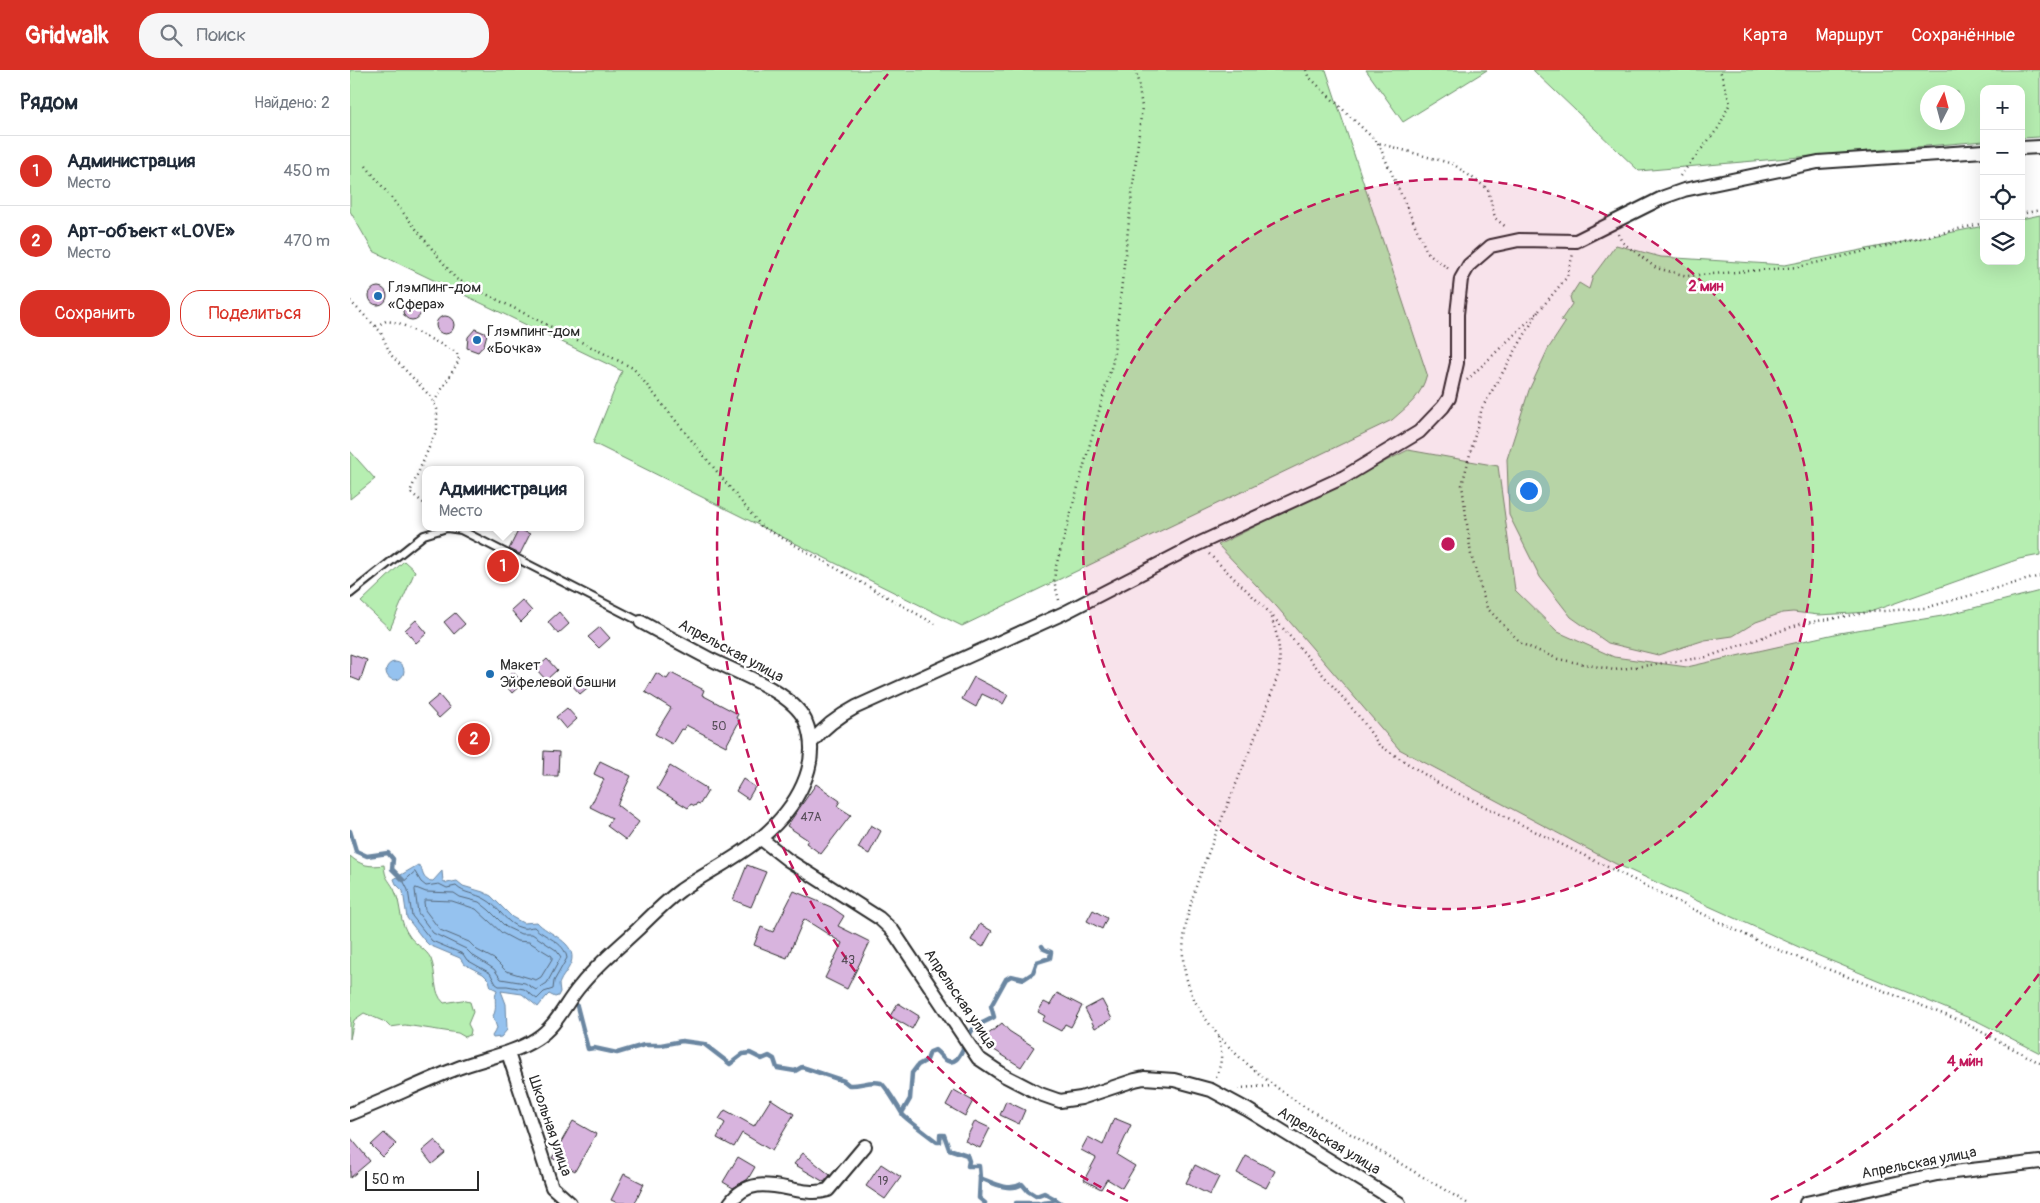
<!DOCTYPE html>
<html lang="ru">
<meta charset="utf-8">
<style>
body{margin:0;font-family:Pangolin,sans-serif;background:#f6f6f7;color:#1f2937}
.controls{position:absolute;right:15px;top:15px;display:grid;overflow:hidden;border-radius:10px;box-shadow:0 5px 20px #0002}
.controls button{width:45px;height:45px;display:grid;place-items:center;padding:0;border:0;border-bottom:1px solid #e0e1e3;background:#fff;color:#1f2937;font:25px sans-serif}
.compass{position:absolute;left:1570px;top:15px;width:45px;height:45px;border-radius:50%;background:#fff;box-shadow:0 5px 20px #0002;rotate:6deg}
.scale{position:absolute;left:15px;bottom:12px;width:114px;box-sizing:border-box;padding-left:5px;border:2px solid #2b2b2b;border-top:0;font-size:14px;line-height:18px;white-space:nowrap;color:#2b2b2b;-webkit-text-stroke:4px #fff;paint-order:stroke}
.you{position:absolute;left:1178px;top:420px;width:18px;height:18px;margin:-12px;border:4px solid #fff;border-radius:50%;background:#1a73e8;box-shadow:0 0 0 8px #1a73e833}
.badge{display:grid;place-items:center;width:32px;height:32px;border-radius:50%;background:#d93025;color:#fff;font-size:16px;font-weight:700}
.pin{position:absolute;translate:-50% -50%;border:2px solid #fff;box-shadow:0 1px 5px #0006}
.popup{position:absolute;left:72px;top:396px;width:162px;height:65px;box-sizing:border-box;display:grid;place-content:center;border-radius:10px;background:#fff;filter:drop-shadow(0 1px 4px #0005);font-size:16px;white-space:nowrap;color:#747a83}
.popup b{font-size:19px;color:#1f2937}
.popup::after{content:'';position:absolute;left:50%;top:100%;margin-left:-10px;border:10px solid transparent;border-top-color:#fff}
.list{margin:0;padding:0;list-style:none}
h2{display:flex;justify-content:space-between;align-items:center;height:65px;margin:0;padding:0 20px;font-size:21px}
h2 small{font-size:16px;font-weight:400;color:#747a83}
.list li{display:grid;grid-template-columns:32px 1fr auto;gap:15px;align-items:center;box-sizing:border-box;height:70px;padding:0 20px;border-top:1px solid #e0e1e3}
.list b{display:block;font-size:19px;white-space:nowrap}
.list p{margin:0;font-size:16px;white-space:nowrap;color:#747a83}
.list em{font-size:16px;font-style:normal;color:#747a83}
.actions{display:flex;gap:10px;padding:15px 20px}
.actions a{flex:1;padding:11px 0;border:1px solid #d93025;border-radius:20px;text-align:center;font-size:18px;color:#d93025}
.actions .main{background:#d93025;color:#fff}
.icon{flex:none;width:28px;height:28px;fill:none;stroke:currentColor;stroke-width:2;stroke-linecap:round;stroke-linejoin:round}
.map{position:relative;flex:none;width:1690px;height:1133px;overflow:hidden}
header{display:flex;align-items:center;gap:30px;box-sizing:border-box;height:70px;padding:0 25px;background:#d93025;color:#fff}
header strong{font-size:24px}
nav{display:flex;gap:28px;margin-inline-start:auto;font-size:18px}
.search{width:350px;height:45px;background:#f6f6f7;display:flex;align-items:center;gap:12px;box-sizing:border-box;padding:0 18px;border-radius:20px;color:#747a83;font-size:19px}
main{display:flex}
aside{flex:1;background:#fff}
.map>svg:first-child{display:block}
</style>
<header>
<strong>Gridwalk</strong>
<div class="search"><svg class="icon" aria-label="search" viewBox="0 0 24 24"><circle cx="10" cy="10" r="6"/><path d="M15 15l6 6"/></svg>Поиск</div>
<nav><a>Карта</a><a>Маршрут</a><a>Сохранённые</a></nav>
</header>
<main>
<aside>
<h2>Рядом<small>Найдено: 2</small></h2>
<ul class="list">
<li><span class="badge">1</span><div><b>Администрация</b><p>Место</p></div><em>450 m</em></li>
<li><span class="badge">2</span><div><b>Арт-объект «LOVE»</b><p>Место</p></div><em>470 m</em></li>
</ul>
<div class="actions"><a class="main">Сохранить</a><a>Поделиться</a></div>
</aside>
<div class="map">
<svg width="1690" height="1133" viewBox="0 0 1690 1133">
<rect width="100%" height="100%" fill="#fff"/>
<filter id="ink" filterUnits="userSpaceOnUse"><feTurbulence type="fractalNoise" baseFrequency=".02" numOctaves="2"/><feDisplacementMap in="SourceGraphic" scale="10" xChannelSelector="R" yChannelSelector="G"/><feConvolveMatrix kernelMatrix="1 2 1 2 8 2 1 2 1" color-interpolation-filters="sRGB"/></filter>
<g filter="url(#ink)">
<!-- green -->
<path fill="#b6eeb1" stroke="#708c6e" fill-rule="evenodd" d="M0 0H976L1077 304C1071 327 1059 335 1042 350L612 556 243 373 272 301 23 181 0 141Z
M1016 0H1137L1053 52Z
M1183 0H1690V67L1671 68V19H1634V71L1289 101ZM1578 22H1608V52H1578Z
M1690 145V485L1669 489 1520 542 1469 545 1443 542 1432 543 1406 552 1383 566 1355 570 1308 585 1258 573 1221 547 1190 507 1159 445 1157 389 1179 320 1198 279 1215 253 1211 250 1222 234 1220 227 1229 213 1239 219 1243 206 1266 175 1311 187 1435 195 1634 156V191H1671V149Z
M1058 380 1148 396 1165 520 1208 562 1264 587 1337 597 1489 563 1592 546 1690 521V983L1629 952 1462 883 1266 794 1049 679 927 537 868 475Z
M0 381 25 409 0 429Z
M54 491 65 501 40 559 11 532Z
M0 786C11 796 20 797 34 795 35 809 38 808 44 819 52 835 48 851 60 867 66 875 77 880 81 889 87 904 82 922 94 933L112 930 120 932 123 942 118 954 121 960 120 965 115 967 108 963 55 955 40 957 35 952 14 943 4 950 0 969Z"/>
<!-- water -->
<path fill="#95c2ef" stroke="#6b86a1" d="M36 601a9 9 0 1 1 18 0a9 9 0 1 1-18 0Z
M68 795 71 797C73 805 74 811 83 811L92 801 93 811 97 813 107 811 113 816 133 822 141 826 162 847 173 853 187 852C197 864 228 872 221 893 218 901 212 906 209 914L210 922 208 926 205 927 199 924 196 927 188 937 172 924 151 921 156 934 157 960 151 967 143 968 142 966 147 958 143 946C148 938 143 929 147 920L141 917 139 910 133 904 114 894 110 888 79 875 74 870 57 848 53 821 46 814 44 809Z"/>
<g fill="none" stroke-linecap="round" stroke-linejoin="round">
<!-- shore -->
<path stroke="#556779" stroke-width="1" d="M65 802 71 812 76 816 89 814 97 818 106 816C114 824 125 823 135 829 149 836 156 855 172 858 176 859 181 857 184 857 195 868 214 871 217 888L204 911 203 919 194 922 187 929 174 919 157 916H149L146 914 140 903 117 890 113 884 82 871 62 846 58 820 54 812Z
M66 818 76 822 104 823 110 827 129 832 139 840 156 857 171 864H182L206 880 211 887 197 913 186 920 175 913 151 909 144 899 122 885 116 879 83 863 68 843 65 820Z
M76 830 102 831 126 839 152 863 167 871 179 872 202 886V889L191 907 186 910 156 901 144 889 127 880 119 872 90 860 75 840 74 832Z"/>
<!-- stream -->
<path stroke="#6b86a1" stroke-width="4.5" d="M0 761 6 781 17 786 38 783 43 789 42 799 53 810
M227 936 238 979 244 978 267 983 294 975H311L332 971 354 974 380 994 393 984 400 983 412 989 419 986 424 989 427 998 445 1001 452 997 494 1011 499 1015C510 1016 520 1010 531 1013 535 1015 550 1040 553 1045 555 1048 582 1068 587 1072H590V1065H594L599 1079 617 1085 619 1091 618 1096H629L630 1108C643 1113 659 1122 672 1114L678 1121 686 1126 694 1123 705 1129
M619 969C620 955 633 954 644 947L641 936 656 909 661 906 674 909 683 903 687 892 700 888 701 882 694 879 692 876
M553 1041 560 1029 562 1003 568 995 577 990 580 982 585 980C589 983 591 986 594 989 606 998 611 982 615 975
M630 1108 629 1128 635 1133
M666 1133H688
M692 1133 701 1132 705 1129 711 1133"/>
</g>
<!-- building -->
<path fill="#d8b4de" stroke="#2b2b2b" d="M19 226a9 9 0 1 1 18 0a9 9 0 1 1-18 0Z
M53 241a9 9 0 1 1 18 0a9 9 0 1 1-18 0Z
M86 255a9 9 0 1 1 18 0a9 9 0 1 1-18 0Z
M125 259 137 264 134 275 128 282 117 278 118 267Z
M169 459 180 464 170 484 159 479Z
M148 485 165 493 159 506 141 496Z
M172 530 182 541 171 552 161 540Z
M209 542 219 554 208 564 198 552Z
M105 543 115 554 104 564 94 552Z
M66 550 77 563 66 573 55 560Z
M250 557 260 568 249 578 238 567Z
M0 584 17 590 10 611 0 607Z
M197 589 207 600 196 610 186 599Z
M163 602 173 613 162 623 152 611Z
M231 603 242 614 230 624 220 613Z
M306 603 317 609 321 603 354 620 352 625 388 644 386 648 390 650 376 676 336 655 333 660 331 659 322 674 305 664 321 638 295 622Z
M624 607 658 625 653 634 632 624 626 637 612 629Z
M89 625 100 638 89 648 77 635Z
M217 638 227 649 216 659 206 647Z
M194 681 209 682 208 706H193Z
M250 691 281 706 267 735 289 752 276 770 257 756 262 748 240 737 254 709 244 704Z
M320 696 356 718 355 720 358 721 350 734 347 733 345 736 341 734 338 738 307 719Z
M393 709 405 717 398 729 386 721Z
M466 714 490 731 487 736 501 745 471 784 456 773 458 770 437 756Z
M521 755 531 761 519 784 508 778Z
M397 795 416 802 401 837 383 830Z
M444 821 481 837 494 846 488 856 520 872 497 919 475 908 492 873 454 849 437 888 404 875 411 857 423 862Z
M743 840 757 848 752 859 737 851Z
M630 854 642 861 633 877 621 870Z
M707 923 732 936 721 957 715 954 711 961 692 951 695 946 688 942 694 932 700 935Z
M752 930 762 949 745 958 735 939Z
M548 933 569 946 562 959 540 946Z
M652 953 659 961 684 977 671 997 630 971Z
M604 1020 623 1031 615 1046 596 1035Z
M421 1029 444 1044 422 1081 392 1063 384 1077 367 1068 375 1053 369 1049 375 1040 404 1056Z
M656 1031 675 1040 669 1054 650 1045Z
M764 1048 781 1055 767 1085 785 1096 772 1118 757 1109 751 1119 734 1110 746 1088 731 1080 738 1067 753 1075Z
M223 1051 246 1064 225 1101 202 1088Z
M625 1051 640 1058 630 1078 615 1071Z
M34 1063 46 1074 33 1087 21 1075Z
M0 1067 20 1091 0 1108Z
M85 1070 95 1083 82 1094 72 1081Z
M453 1083 480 1105 474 1112 444 1094Z
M896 1086 925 1101 916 1118 887 1103Z
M388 1087 405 1097 398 1109 383 1118 373 1112Z
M531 1094 551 1107 535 1129 516 1116Z
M845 1095 869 1107 860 1125 836 1113Z
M274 1104 294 1114 285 1133H268L261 1130Z"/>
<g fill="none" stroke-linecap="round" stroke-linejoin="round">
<defs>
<path id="lane" d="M0 524 74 465 97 458 111 460 291 552"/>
<path id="street" d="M1671 78 1690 77
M462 672C474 657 489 646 506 637L714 543 848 474 994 407 1069 362 1093 337 1099 328 1107 293V244L1111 209 1119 195 1141 176 1169 170 1226 171 1314 127 1334 120 1468 92 1634 81
M410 768 438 790 529 848 543 861 628 988 655 1006 690 1024 710 1031 731 1028 785 1010 794 1008 824 1010 861 1020 898 1040 1049 1133
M158 983 202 1117 220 1133
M0 1044C36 1030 72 1012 108 998 134 988 163 984 186 969 208 955 215 933 231 915 247 895 269 877 288 859 301 846 316 831 331 820 357 802 388 788 412 767 445 739 474 694 455 650 441 621 385 602 358 588 335 576 313 564 291 552
M380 1133C406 1096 446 1130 478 1120L515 1076
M1456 1133 1587 1104 1690 1092"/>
</defs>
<!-- lane casing -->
<use href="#lane" stroke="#2b2b2b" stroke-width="10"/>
<!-- street casing -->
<use href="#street" stroke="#2b2b2b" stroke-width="16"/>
<!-- path -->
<path stroke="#2b2b2b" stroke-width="2.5" stroke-dasharray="1 4" stroke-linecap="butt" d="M956 0 958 6 1028 73 1103 94 1138 119 1145 148 1157 158
M1028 73 1077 182 1100 200
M16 96 106 209 283 298 411 456 585 554
M1330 106 1369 57 1380 33 1370 0
M1671 144 1690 140
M1268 164 1272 172 1306 198 1337 206 1448 197 1634 153
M0 231 30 261 41 285 80 326 87 339V359L60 422 76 435
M1188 242 1132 338 1112 415 1121 485 1137 538 1172 574 1208 589 1264 600 1357 587 1450 554 1520 542 1575 538 1690 506
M26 256 36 251 49 253 106 282 109 287 107 294 84 332
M1117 310 1188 242 1217 207 1223 184
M859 484 918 541 1012 650 1029 675 1091 715 1416 875 1611 951 1690 993
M709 530 704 511 706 496 763 291 792 37 786 0
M919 543C928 564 931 580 929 602 911 656 888 708 867 761 852 799 835 839 833 881 832 898 839 920 847 935 872 978 910 1006 950 1034L1117 1133
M866 1007C872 993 873 982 868 967
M888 1018 923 1016"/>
<!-- lane -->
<use href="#lane" stroke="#fff" stroke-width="6"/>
<!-- street -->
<use href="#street" stroke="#fff" stroke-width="12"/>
</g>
</g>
<!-- distance rings -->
<circle cx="1098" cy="474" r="365" fill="#c2185b" fill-opacity=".12"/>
<g fill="none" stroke="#c2185b" stroke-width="2.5" stroke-dasharray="9 6">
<circle cx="1098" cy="474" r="365"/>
<path d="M1689 904A731 731 0 0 1 1418 1131M778 1131A731 731 0 0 1 538 4"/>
</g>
<!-- markers -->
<g fill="#1f6fb2" stroke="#fff" stroke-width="2">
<circle cx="28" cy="226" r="5"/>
<circle cx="127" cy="270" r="5"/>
<circle cx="140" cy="604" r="5"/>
</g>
<g text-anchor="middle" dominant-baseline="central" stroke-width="5" stroke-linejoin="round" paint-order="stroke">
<!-- number labels -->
<g font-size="12" fill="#564d58">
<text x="369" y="656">50</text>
<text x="461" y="747">47А</text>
<text x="498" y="890">43</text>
<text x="533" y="1111">19</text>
</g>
<!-- poi labels -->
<g font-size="15" fill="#2b2b2b" stroke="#fff" text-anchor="start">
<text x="38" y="217">Глэмпинг-дом<tspan x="38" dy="17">«Сфера»</tspan></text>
<text x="137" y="261">Глэмпинг-дом<tspan x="137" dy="17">«Бочка»</tspan></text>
<text x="150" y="595">Макет<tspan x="150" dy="17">Эйфелевой башни</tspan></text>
</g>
<!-- street labels -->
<g font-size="15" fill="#2b2b2b" stroke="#fff">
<text transform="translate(381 581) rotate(28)">Апрельская улица</text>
<text transform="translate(610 929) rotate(56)">Апрельская улица</text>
<text transform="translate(200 1056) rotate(71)">Школьная улица</text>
<text transform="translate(979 1071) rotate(31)">Апрельская улица</text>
<text transform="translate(1569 1093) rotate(-11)">Апрельская улица</text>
</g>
</g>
<circle cx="1098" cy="474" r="8" fill="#c2185b" stroke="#fff" stroke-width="2.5"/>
<g font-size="15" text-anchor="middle" font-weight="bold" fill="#c2185b" stroke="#fff" stroke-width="5" stroke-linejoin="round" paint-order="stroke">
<text x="1356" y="221">2 мин</text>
<text x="1615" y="996">4 мин</text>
</g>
</svg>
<div class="controls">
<button>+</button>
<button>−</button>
<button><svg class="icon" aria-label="locate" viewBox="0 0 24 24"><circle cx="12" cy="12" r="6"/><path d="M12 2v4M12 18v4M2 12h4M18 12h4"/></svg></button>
<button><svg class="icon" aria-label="layers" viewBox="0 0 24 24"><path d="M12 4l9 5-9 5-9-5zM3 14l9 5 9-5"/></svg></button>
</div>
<svg class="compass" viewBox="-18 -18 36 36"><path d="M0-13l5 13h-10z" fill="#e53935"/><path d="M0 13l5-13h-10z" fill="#747a83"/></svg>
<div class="scale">50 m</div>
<div class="you"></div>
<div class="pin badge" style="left:153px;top:496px">1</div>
<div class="popup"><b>Администрация</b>Место</div>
<div class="pin badge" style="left:124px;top:669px">2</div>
</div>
</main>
